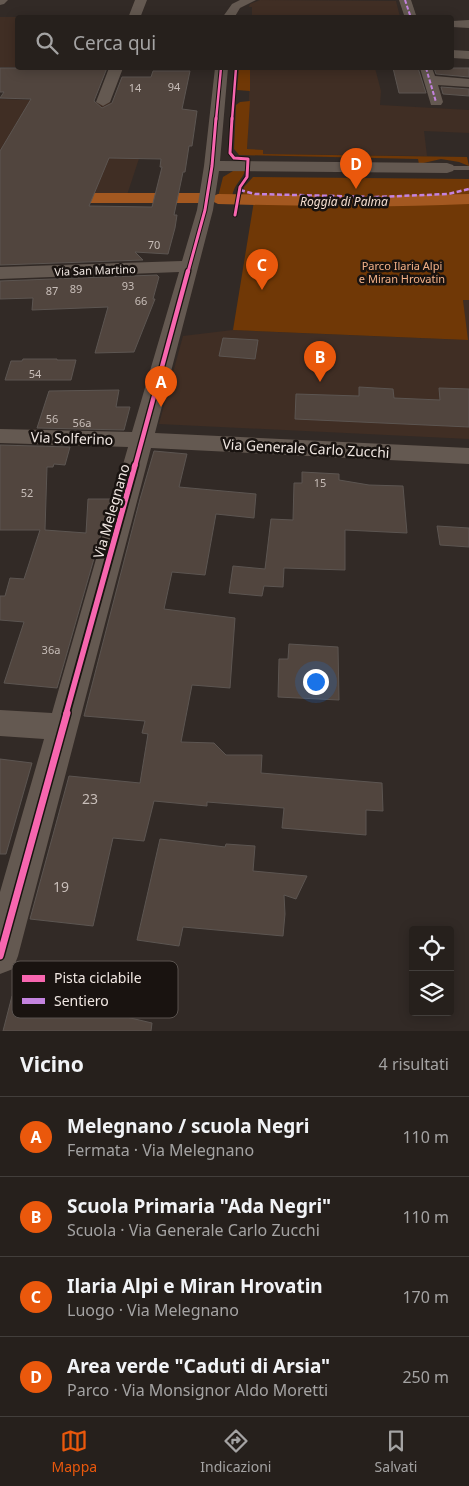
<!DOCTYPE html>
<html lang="it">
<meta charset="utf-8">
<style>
body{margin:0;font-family:"Noto Sans",sans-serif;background:#2e2825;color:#f1f3f6}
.controls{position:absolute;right:15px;bottom:15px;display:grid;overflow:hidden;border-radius:5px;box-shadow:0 2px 12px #0003}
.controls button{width:45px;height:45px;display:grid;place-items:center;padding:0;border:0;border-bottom:1px solid #423e3b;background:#26201c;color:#f1f3f6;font:25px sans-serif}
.you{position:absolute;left:315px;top:681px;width:18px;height:18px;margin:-12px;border:4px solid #fff;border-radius:50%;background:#1a73e8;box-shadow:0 0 0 8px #1a73e833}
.badge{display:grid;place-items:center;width:32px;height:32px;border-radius:50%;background:#ea580c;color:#fff;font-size:16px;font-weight:700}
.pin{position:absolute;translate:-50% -41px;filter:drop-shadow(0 1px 2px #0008)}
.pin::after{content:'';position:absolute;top:26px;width:18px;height:15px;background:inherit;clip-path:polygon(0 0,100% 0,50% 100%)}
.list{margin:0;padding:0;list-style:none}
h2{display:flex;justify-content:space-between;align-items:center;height:65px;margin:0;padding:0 20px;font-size:21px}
h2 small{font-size:16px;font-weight:400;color:#a4a3a3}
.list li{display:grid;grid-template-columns:32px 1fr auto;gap:15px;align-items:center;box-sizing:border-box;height:80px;padding:0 20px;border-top:1px solid #423e3b}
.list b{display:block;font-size:19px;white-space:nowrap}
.list p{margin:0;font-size:16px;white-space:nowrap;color:#a4a3a3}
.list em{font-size:16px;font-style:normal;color:#a4a3a3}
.icon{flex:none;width:28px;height:28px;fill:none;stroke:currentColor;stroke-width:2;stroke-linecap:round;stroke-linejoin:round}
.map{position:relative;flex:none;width:469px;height:1031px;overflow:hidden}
.search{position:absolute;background:#26201c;box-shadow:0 2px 12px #0003;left:15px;right:15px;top:15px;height:55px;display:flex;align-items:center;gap:12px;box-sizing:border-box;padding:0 18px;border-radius:5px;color:#a4a3a3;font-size:19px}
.sheet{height:385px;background:#26201c}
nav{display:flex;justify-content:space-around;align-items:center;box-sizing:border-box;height:70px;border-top:1px solid #423e3b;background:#26201c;font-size:14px;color:#a4a3a3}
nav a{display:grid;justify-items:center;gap:2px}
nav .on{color:#ea580c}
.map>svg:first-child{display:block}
</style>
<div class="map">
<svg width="469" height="1031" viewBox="0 0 469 1031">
<rect width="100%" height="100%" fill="#322a26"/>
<!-- built -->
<path fill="#402e24" d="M260 0 396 1 400 17H252V7H249L250 4Z
M0 17H32L18 18 17 67H0Z
M250 68H375L381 91 380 105 469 110V133L424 131 427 156 263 154 247 149Z
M0 99 157 104 127 195 52 193 0 186Z
M463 299 469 300V439L159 424 183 336 233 330 467 340Z"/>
<!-- green -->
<path fill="#703806" d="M239 68H250V91L237 90Z
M250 101 247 149 263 150V154L467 157 469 166 459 162 441 159 419 164 418 159 239 155 234 149 236 105 240 102Z
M245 170C243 180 234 183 232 197H218L223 177 233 171Z
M253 177 469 179V196L405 199 242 197 244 187Z
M254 201 370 205 469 201V300H463L468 340 233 330Z"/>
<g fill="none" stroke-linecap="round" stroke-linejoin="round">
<!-- canal -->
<path fill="#a35820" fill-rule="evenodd" d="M0 187 48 193H203L211 197 218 194 375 196 469 194V204C385 208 302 206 218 204L210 200 203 203H48L0 197Z"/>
</g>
<!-- building -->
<path fill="#51453e" stroke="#5c5551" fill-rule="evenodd" d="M0 68H107L94 101 102 108 112 103 122 77H151L153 71H190L182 109 197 111 192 146H189L185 172H183L174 215H177L175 228 168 254 135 252 143 260 0 265V151L31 99 0 98 4 92H0ZM109 158 161 159 160 167H162L152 207 89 206Z
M393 68H418L426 93H399Z
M434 68H469V77L436 74Z
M441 87 469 89V96L443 94Z
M157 275 159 277 153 299H155L134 352 95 353 108 307 32 310 33 298 0 299V281Z
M223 338 258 340 255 359 219 356Z
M23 359H57V360H76L71 380H5L11 361H22Z
M359 387 393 389 394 398 440 400 439 388 469 389V427L295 419 296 394 359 396Z
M119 390 116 407H130L124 430 37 428 49 391Z
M0 445 70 447 65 465 54 464 53 467H47L45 530 86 533 88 499H111L57 688 4 683 24 622 0 620V596H5L10 578 24 579 40 530H0Z
M154 451 187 454 179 487 256 494 254 518 216 514 205 575 172 572 164 609 235 618 230 688 192 685 181 742 214 743 226 755H262L261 773 382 783 383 811 366 810V835L282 828 284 808 207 802V806L154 801 144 841 113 838 93 926 30 919 69 776 140 783 148 734 142 733 145 721 84 716 140 499Z
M302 472 339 474V480L369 485 403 486 407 533 345 530V570L284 568 283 587 264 586 262 596 229 593 233 566 265 569 271 519 293 520 294 483H302Z
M437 526 469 528V547L440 545Z
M289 644 338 647 339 700 278 697 279 659H288Z
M0 759 32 763 6 854H0Z
M160 839 225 847 226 844 255 846 253 871 307 876 296 899 284 895 285 914 283 936 183 927 179 946 137 940Z
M12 996 79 1004V1006L152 1023 151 1031H3Z"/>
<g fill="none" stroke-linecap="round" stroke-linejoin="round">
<!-- lane -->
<path fill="#645951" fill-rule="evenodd" d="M444 166H469V170H447L443 168Z"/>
<!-- street -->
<path fill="#645951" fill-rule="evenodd" d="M0 0H8L4 4 0 5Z
M135 0H147L140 18H128Z
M240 0H256L240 8 234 18H222L232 4Z
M399 0H411L417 18H405Z
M469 20V28L452 27V21Z
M452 50 469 51V59L452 58Z
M109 68H123L110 102 103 106 96 102Z
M215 68H228L220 161 447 163 453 165 455 168 453 171 447 173 219 171 213 210 155 433 469 448V464L151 448 18 956 13 969 0 974V892L44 739 0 736V710L52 713 128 447 0 443V429L132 432 179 272 0 279V267L182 261 197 210 204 166Z
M420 68H432L435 76 469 79V87L438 85 443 102 441 105H431Z"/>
<!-- quiet-far1 -->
<path stroke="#c483df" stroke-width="2" stroke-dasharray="4 2" stroke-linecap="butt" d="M405 0 411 18
M426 68 436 102"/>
<!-- quiet -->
<path stroke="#c483df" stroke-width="2.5" stroke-dasharray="5 2.5" stroke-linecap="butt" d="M240 190 255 194 376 197 448 194 469 189"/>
<defs>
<path id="cycleway-far4" d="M216 120 221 68
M232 120 236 68"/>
<path id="cycleway-far3" d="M232 118 230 153 234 158 248 159 247 177 240 187 235 215
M188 272 205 210 212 166 216 118"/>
<path id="cycleway-far2" d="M135 466 188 271"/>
<path id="cycleway-far1" d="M66 714 135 465"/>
<path id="cycleway" d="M0 956 67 713"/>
</defs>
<!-- cycleway-far4 casing -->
<use href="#cycleway-far4" stroke="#191310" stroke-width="4.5"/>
<!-- cycleway-far3 casing -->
<use href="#cycleway-far3" stroke="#191310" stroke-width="5"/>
<!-- cycleway-far2 casing -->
<use href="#cycleway-far2" stroke="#191310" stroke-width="7"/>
<!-- cycleway-far1 casing -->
<use href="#cycleway-far1" stroke="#191310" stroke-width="9"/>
<!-- cycleway casing -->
<use href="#cycleway" stroke="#191310" stroke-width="10"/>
<!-- cycleway-far4 -->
<use href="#cycleway-far4" stroke="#f766af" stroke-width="2.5"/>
<!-- cycleway-far3 -->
<use href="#cycleway-far3" stroke="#f766af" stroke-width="3"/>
<!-- cycleway-far2 -->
<use href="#cycleway-far2" stroke="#f766af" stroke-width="4.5"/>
<!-- cycleway-far1 -->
<use href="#cycleway-far1" stroke="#f766af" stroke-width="5.5"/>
<!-- cycleway -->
<use href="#cycleway" stroke="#f766af" stroke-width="7"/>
</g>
<g text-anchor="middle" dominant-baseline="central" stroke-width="5" stroke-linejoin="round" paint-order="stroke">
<!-- number labels -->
<g font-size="11" fill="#c8beb9">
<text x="174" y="86">94</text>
<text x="135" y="87">14</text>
<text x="154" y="244">70</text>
<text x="128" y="285">93</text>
<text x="76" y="288">89</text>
<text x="52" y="290">87</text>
<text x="141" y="300">66</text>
<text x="35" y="373">54</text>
<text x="52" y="418">56</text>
<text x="82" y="422">56a</text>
<text x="320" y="482">15</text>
<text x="27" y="492">52</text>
<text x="51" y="649">36a</text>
</g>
<!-- far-park labels -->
<g font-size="11" fill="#f3b188" stroke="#191310">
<text x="402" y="265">Parco Ilaria Alpi<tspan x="402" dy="13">e Miran Hrovatin</tspan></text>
</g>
<!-- far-street labels -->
<g font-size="11" fill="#f0e7e2" stroke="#191310">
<text transform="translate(95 270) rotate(-2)">Via San Martino</text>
</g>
<!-- far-water labels -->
<g font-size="12" font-style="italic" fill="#f6dfd1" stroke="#191310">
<text x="344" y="201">Roggia di Palma</text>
</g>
<!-- street labels -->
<g font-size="14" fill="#f0e7e2" stroke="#191310">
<text transform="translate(72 438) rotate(2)">Via Solferino</text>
<text transform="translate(306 448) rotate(3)">Via Generale Carlo Zucchi</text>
<text transform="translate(111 511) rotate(-74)">Via Melegnano</text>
</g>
<!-- near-number labels -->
<g font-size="14" fill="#c8beb9">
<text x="90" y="798">23</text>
<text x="61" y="886">19</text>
</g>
</g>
<!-- legend -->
<rect x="12" y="961" width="166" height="57" rx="8" fill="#191310" stroke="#5a534f" stroke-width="1"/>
<rect x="22" y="975" width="23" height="7" fill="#f766af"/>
<rect x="22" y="998" width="23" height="6" fill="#c483df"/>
<g font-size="14" fill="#f0e7e2">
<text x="54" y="983">Pista ciclabile</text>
<text x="54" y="1006">Sentiero</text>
</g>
</svg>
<div class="controls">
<button><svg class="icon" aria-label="locate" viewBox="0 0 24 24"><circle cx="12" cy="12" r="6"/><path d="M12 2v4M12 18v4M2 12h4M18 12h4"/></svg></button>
<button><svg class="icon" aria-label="layers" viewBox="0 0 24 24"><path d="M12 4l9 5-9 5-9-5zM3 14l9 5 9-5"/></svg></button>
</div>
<div class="you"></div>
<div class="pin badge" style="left:161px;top:407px">A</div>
<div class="pin badge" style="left:320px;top:382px">B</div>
<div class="pin badge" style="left:262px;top:290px">C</div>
<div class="pin badge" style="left:356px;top:189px">D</div>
<div class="search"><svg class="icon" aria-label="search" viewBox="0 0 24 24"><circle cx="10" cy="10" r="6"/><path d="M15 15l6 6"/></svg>Cerca qui</div>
</div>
<section class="sheet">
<h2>Vicino<small>4 risultati</small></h2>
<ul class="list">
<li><span class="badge">A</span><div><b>Melegnano / scuola Negri</b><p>Fermata · Via Melegnano</p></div><em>110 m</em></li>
<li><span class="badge">B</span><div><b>Scuola Primaria &quot;Ada Negri&quot;</b><p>Scuola · Via Generale Carlo Zucchi</p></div><em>110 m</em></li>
<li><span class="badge">C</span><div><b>Ilaria Alpi e Miran Hrovatin</b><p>Luogo · Via Melegnano</p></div><em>170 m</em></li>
<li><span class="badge">D</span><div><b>Area verde &quot;Caduti di Arsia&quot;</b><p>Parco · Via Monsignor Aldo Moretti</p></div><em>250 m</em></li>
</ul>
</section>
<nav>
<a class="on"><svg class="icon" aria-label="map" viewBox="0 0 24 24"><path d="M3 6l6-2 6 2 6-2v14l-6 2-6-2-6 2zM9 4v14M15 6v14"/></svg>Mappa</a>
<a><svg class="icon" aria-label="directions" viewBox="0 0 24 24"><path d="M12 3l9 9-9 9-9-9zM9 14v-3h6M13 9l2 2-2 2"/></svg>Indicazioni</a>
<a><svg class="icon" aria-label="saved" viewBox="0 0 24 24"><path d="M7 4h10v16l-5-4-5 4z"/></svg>Salvati</a>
</nav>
